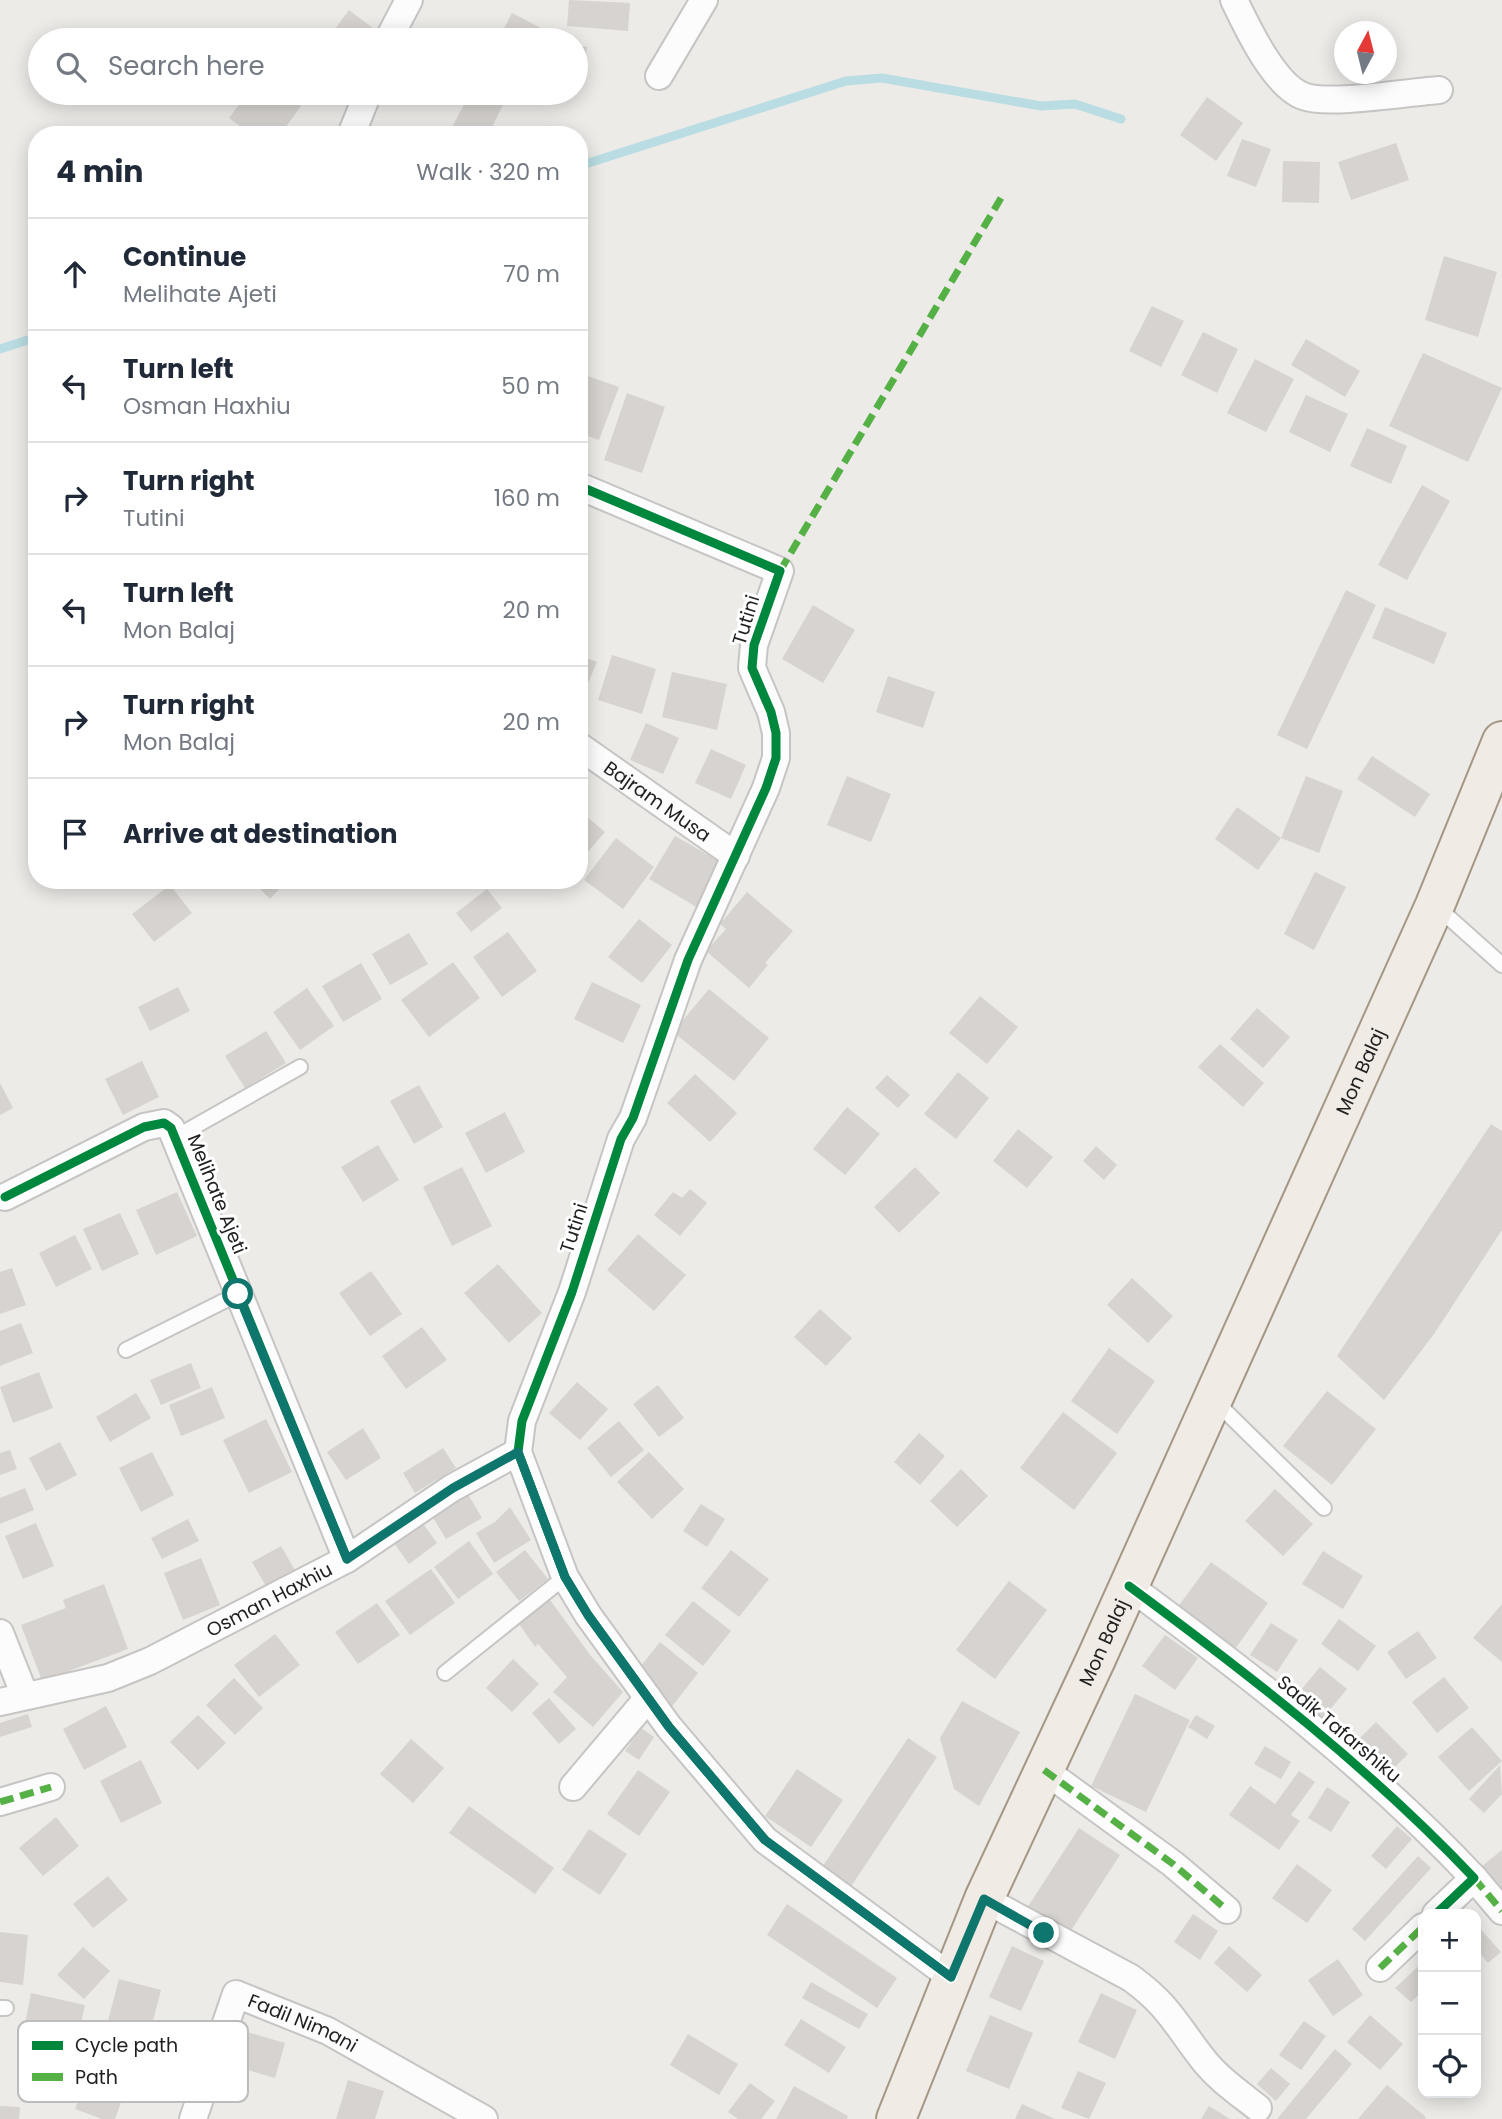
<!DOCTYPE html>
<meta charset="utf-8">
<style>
body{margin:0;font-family:Poppins,sans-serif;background:#f6f6f7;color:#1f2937}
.controls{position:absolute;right:21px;bottom:21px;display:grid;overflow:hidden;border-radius:14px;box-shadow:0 4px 18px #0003}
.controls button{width:63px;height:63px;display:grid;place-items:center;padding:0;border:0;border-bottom:2px solid #e0e1e3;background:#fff;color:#1f2937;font:35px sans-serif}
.compass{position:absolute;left:1334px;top:21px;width:63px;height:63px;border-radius:50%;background:#fff;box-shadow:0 4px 18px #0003;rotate:7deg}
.stop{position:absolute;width:21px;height:21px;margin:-16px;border:5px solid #0f766e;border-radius:50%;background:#fff}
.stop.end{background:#0f766e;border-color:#fff;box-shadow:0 2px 7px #0008}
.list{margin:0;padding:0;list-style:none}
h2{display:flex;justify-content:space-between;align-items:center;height:91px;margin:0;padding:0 28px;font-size:30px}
h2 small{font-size:23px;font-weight:400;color:#747a83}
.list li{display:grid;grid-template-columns:46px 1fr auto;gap:21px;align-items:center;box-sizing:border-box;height:112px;padding:0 28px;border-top:2px solid #e0e1e3}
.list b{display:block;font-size:26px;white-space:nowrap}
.list p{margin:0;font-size:23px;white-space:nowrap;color:#747a83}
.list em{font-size:23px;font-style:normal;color:#747a83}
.icon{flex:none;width:38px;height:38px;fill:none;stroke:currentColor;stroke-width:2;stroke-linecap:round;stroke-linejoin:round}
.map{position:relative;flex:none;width:1502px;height:2119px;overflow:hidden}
.search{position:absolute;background:#fff;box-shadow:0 4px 18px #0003;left:28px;top:28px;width:560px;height:77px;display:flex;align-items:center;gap:18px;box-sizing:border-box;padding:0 24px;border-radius:38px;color:#747a83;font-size:26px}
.panel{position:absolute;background:#fff;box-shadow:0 4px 18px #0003;left:28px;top:126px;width:560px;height:763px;border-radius:28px}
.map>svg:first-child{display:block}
</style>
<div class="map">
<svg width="1502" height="2119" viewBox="0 0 1502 2119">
<rect width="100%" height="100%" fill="#edebe8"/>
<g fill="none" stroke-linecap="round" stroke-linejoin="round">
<!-- stream -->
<path stroke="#b9dde2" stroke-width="9" d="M579 166 846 81 882 78 1041 106 1075 104 1121 119
M0 349 37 337"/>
</g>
<!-- building -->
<path fill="#d6d3d0" d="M569 0 630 3 628 31 567 26Z
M349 10 373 28 364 40H327Z
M512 13 543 29 537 40H498Z
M576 45 587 47 582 83 576 82Z
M248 93H283L301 106 280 135H252L229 118Z
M470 93H509L488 135H448Z
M1207 97 1243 123 1216 161 1180 135Z
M1242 139 1271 149 1256 187 1227 176Z
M1396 143 1409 180 1351 200 1338 162Z
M1283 161 1320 162 1319 203 1282 202Z
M1444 256 1497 272 1478 337 1425 320Z
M1152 306 1184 321 1161 367 1129 351Z
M1203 332 1238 349 1217 393 1181 375Z
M1306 339 1360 371 1345 397 1291 365Z
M1423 353 1502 388 1468 462 1389 426Z
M1255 359 1294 379 1266 432 1227 413Z
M582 374 619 387 599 440 579 433V382Z
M627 393 665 407 642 473 604 460Z
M1306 395 1348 414 1330 452 1289 432Z
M1367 428 1407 446 1391 484 1350 466Z
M1422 485 1450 501 1407 580 1378 565Z
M1346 590 1376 605 1307 749 1277 735Z
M813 605 855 630 823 683 782 659Z
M1385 607 1447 633 1434 664 1372 638Z
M579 655 597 662 579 705Z
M612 655 656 669 642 714 598 700Z
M672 672 727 684 717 730 662 717Z
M888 676 935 692 923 728 876 712Z
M646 723 679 738 663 774 630 760Z
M711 749 746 765 731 799 695 783Z
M1372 756 1430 794 1415 817 1357 779Z
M847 776 891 794 871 842 827 825Z
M1306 776 1343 791 1319 853 1281 838 1258 870 1215 839 1237 807 1281 838Z
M579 810 605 832 579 862Z
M675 836 724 864 698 908 649 879Z
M616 838 654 867 623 909 584 880Z
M1315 872 1346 887 1314 950 1284 934Z
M251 880H288L270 899Z
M170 885 192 913 154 942 132 914Z
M487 889 502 908 471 932 456 913Z
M747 892 793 931 765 963 768 965 749 988 706 951 726 929 720 924Z
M639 919 672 945 642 983 608 957Z
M508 932 537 971 502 997 473 957Z
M409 933 428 964 390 985 372 954Z
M453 962 480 998 429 1037 401 1000Z
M361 963 382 999 343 1022 322 986Z
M592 982 641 1005 623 1043 574 1019Z
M178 987 190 1011 150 1031 138 1007Z
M307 988 334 1026 300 1050 273 1012Z
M709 989 769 1038 734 1081 673 1032Z
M980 996 1018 1027 987 1064 949 1033Z
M1257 1008 1290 1037 1263 1068 1230 1039Z
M266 1031 286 1063 245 1088 225 1056Z
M1220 1044 1264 1083 1243 1107 1198 1067Z
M142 1061 159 1097 123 1115 105 1079Z
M958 1072 989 1098 956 1139 924 1114Z
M695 1074 737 1113 710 1142 667 1103Z
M887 1075 910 1095 898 1108 875 1088Z
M0 1083 13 1108 0 1115Z
M419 1085 443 1127 414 1144 390 1101Z
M847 1107 880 1134 845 1175 813 1149Z
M505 1112 525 1152 486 1173 465 1133Z
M1491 1124 1502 1131V1230L1434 1334 1384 1400 1337 1356Z
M1018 1129 1053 1157 1027 1188 993 1161Z
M378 1145 399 1180 363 1202 341 1167Z
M1096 1146 1117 1165 1104 1180 1083 1161Z
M462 1167 492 1226 452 1246 423 1187Z
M915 1167 940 1193 899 1233 874 1207Z
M690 1189 707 1203 680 1236 654 1215 673 1192 682 1198Z
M177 1192 197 1236 156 1255 136 1210Z
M120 1213 139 1254 102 1271 83 1229Z
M638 1234 686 1275 654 1311 607 1270Z
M75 1235 92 1269 56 1287 39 1253Z
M498 1264 542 1313 509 1343 464 1293Z
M12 1268 26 1305 0 1314V1272Z
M371 1271 402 1314 370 1336 339 1293Z
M1132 1278 1173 1316 1148 1343 1107 1305Z
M820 1309 852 1338 826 1366 794 1337Z
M21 1323 33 1353 0 1366V1331Z
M422 1327 447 1360 406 1389 382 1356Z
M1109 1348 1155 1381 1117 1434 1071 1401Z
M191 1363 201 1388 161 1405 150 1380Z
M39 1372 53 1408 13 1423 0 1387Z
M577 1382 608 1409 580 1440 549 1413Z
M658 1385 684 1418 659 1437 633 1404Z
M212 1387 225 1418 181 1436 169 1405Z
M1327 1391 1376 1429 1332 1485 1283 1446Z
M136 1393 151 1418 110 1442 96 1417Z
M1063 1412 1117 1453 1074 1510 1020 1468Z
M266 1419 292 1472 249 1493 223 1440Z
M619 1421 644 1450 611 1477 587 1448Z
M363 1428 381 1458 346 1480 327 1452Z
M919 1433 945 1456 920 1485 894 1462Z
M60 1442 77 1475 46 1491 29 1458Z
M443 1448 456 1468 415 1493 403 1473Z
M10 1450 17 1469 0 1475V1453Z
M152 1452 174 1495 141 1512 119 1468Z
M649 1452 684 1489 652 1519 617 1482Z
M961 1469 988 1496 957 1527 930 1501Z
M25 1488 34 1510 0 1524V1498Z
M465 1489 482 1518 446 1539 429 1511Z
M1275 1489 1313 1524 1283 1556 1245 1521Z
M701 1504 725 1519 707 1547 683 1531Z
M510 1507 531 1540 494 1563 476 1533 495 1522Z
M419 1518 437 1543 409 1564 391 1539Z
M188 1519 199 1541 162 1559 151 1538Z
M36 1523 54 1566 23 1579 5 1536Z
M469 1541 493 1574 458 1599 434 1567Z
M281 1546 296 1572 267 1588 252 1562Z
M525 1550 548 1579 519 1601 496 1572Z
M731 1550 769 1579 739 1617 701 1588Z
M1323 1551 1363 1576 1343 1609 1302 1584Z
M201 1558 220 1605 183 1620 164 1573Z
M1211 1562 1268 1603 1235 1649 1177 1608Z
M431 1569 455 1603 410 1635 385 1601Z
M1009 1581 1047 1610 995 1679 956 1650Z
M104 1584 128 1649 42 1681 21 1625 66 1608 63 1600Z
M550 1600 591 1656 623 1692 593 1727 553 1692 567 1677 538 1644 535 1647 517 1621Z
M693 1601 731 1631 703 1666 665 1635Z
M377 1603 400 1635 358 1664 335 1632Z
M1502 1604V1662L1473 1638Z
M1339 1619 1376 1646 1358 1671 1321 1644Z
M1271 1623 1298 1640 1277 1672 1250 1655Z
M1418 1631 1437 1658 1406 1679 1387 1652Z
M275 1634 300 1665 259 1697 234 1665Z
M1165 1635 1198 1658 1175 1690 1142 1666Z
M660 1642 698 1673 667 1713 636 1672Z
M513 1659 539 1684 512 1712 486 1688Z
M1320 1667 1347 1689 1323 1718 1296 1696Z
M1444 1677 1469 1708 1437 1733 1412 1702Z
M234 1678 263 1708 235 1735 206 1705Z
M1135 1694 1190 1720 1146 1812 1091 1786Z
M549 1698 576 1729 559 1744 532 1713Z
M962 1701 1020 1732 979 1806 954 1789 940 1738Z
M106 1706 127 1747 84 1770 63 1729Z
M28 1714 32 1727 0 1737V1723Z
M198 1715 226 1743 198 1770 170 1742Z
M1196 1715 1215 1726 1207 1739 1188 1727Z
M1376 1722 1408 1754 1378 1784 1346 1752Z
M1472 1727 1502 1761 1469 1791 1438 1757Z
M641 1728 654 1737 639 1760 625 1751Z
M908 1738 937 1757 850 1888 821 1869Z
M411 1739 444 1768 413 1803 380 1774Z
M1265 1746 1291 1762 1281 1779 1254 1764Z
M141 1760 162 1803 121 1823 100 1781Z
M1500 1765 1502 1794 1484 1813 1469 1799Z
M797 1769 843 1800 811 1847 765 1816Z
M638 1770 670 1792 639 1836 607 1814Z
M1299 1771 1315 1782 1291 1815 1300 1821 1279 1850 1229 1815 1250 1786 1275 1804Z
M1327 1787 1350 1802 1331 1832 1308 1818Z
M469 1806 554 1868 535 1894 449 1833Z
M56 1817 79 1846 43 1876 19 1848Z
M1397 1826 1412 1839 1386 1869 1371 1856Z
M1079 1828 1120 1855 1066 1938 1025 1911Z
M589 1829 627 1854 600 1895 562 1870Z
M1502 1850V1891L1482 1866Z
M1418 1856 1431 1868 1365 1941 1352 1929Z
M1297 1864 1332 1890 1307 1923 1272 1898Z
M108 1876 128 1900 93 1928 73 1904Z
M787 1904 897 1978 877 2008 767 1935Z
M1193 1914 1218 1931 1200 1960 1174 1942Z
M1476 1924 1501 1952 1488 1963 1476 1948Z
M0 1932 28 1935 23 1985 0 1982Z
M1012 1946 1044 1961 1021 2011 989 1997Z
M1229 1946 1262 1975 1247 1992 1214 1963Z
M83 1947 110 1971 84 1999 57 1975Z
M1338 1959 1363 1995 1333 2016 1308 1980Z
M1423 1962V1991L1411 2002 1395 1988Z
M119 1979 161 1990 147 2044 105 2032Z
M811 1982 868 2014 859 2029 802 1998Z
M31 1993 85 2005 76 2045 23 2034Z
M1101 1993 1137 2010 1115 2059 1078 2042Z
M990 2015 1033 2033 1009 2089 966 2071Z
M1370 2015 1403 2044 1380 2070 1347 2042Z
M801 2019 846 2047 829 2073 784 2045Z
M1304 2021 1326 2036 1301 2070 1279 2055Z
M247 2032 285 2043 275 2078 237 2067Z
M688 2034 738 2064 719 2095 670 2065Z
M1335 2049 1352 2064 1306 2119H1277Z
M1271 2068 1290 2084 1276 2101 1257 2084Z
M1078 2071 1106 2083 1089 2119 1061 2108Z
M348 2080 384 2091 375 2119H336Z
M85 2083 123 2097 115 2119H102L75 2109Z
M750 2083 775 2101 761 2119H738L728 2112Z
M1387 2085 1426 2117 1425 2119H1358Z
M794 2086 848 2116 847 2119H776Z
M1022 2104 1055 2119H1015Z
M0 2106 20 2107 19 2119H0Z
M1209 2106 1230 2119H1201Z"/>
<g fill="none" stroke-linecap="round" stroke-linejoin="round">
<defs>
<path id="service" d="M1436 906 1502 965
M176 1137 300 1067
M126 1350 238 1294
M1215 1401 1324 1508
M445 1673 565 1577
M0 2008H6"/>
<g id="minor">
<path d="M1234 0C1247 27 1274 85 1303 96 1327 106 1410 92 1439 90"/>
<path d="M388 40 409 0"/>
<path d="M659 76 704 0"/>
<path d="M351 135 368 93"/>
<path d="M579 486 780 571 754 645 752 668 771 712 776 733V758L766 788 688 960 633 1118 621 1139 572 1292 522 1421 518 1452 565 1577 588 1615 669 1727 765 1840 951 1977"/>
<path id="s1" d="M579 746 736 856"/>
<path d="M5 1197 144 1127 164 1123 171 1128 347 1559"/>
<path d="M1129 1586C1250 1675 1370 1768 1474 1878L1436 1914"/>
<path d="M0 1633 25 1696"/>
<path id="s2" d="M0 1702 108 1678 150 1661 347 1559 452 1488 518 1452"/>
<path d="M1044 1770 1173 1864 1227 1910"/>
<path d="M573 1787 648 1698"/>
<path d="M0 1802 51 1787"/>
<path d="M1474 1878 1502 1911"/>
<path d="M984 1899 1131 1978C1168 2005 1175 2023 1202 2058 1217 2078 1239 2093 1258 2108"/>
<path d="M1380 1968 1423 1927"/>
<path id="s3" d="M193 2119 236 1994 328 2031 484 2119"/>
</g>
<g id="primary">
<path id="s4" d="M896 2119 984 1899 1096 1659 1435 905 1502 741"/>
</g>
</defs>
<!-- service casing -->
<use href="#service" stroke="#c6c5c4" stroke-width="18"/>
<!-- minor casing -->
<use href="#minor" stroke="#c6c5c4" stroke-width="30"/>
<!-- primary casing -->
<use href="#primary" stroke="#a49784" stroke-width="42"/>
<!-- service -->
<use href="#service" stroke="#fcfcfc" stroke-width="14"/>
<!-- minor -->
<use href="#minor" stroke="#fcfcfc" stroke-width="26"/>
<!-- primary -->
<use href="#primary" stroke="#f1ebe5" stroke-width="38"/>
<!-- quiet -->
<path stroke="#55b145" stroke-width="7" stroke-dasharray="14 7" stroke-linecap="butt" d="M780 571 1001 198
M1044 1770 1173 1864 1227 1910
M0 1802 51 1787
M1474 1878 1502 1911
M1380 1968 1423 1927"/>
<defs>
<path id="cycleway" d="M579 486 780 571 754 645 752 668 771 712 776 733V758L766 788 688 960 633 1118 621 1139 572 1292 522 1421 518 1452 565 1577 588 1615 669 1727 765 1840 951 1977
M5 1197 144 1127 164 1123 171 1128 347 1559
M1129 1586C1250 1675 1370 1768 1474 1878L1436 1914"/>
</defs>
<!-- cycleway casing -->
<use href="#cycleway" stroke="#fff" stroke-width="13"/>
<!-- cycleway -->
<use href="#cycleway" stroke="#00873e" stroke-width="9"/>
</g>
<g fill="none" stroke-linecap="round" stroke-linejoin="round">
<!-- route -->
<path stroke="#0f766e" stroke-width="9" d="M238 1294 347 1559 453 1488 518 1452 565 1577 588 1615 669 1727 765 1840 951 1977 984 1899 1044 1933"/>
</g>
<g text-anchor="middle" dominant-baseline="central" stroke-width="6" stroke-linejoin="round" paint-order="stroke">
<!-- street labels -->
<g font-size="19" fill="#1f1f1f" stroke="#fff">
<text transform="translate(746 620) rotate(-73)">Tutini</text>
<text stroke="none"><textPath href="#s1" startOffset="96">Bajram Musa</textPath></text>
<text stroke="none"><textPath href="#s4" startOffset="1146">Mon Balaj</textPath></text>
<text transform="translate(217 1194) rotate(68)">Melihate Ajeti</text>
<text transform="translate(574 1228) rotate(-72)">Tutini</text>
<text stroke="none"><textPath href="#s2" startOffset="290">Osman Haxhiu</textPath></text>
<text stroke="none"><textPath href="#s4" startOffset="520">Mon Balaj</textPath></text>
<text transform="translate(1339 1729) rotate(40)">Sadik Tafarshiku</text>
<text stroke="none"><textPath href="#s3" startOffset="205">Fadil Nimani</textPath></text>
</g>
</g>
<!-- legend -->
<rect x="18" y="2021" width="230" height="81" rx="10" fill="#fff" stroke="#bcbcbc" stroke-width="2"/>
<rect x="32" y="2041" width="31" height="9" fill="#00873e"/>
<rect x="32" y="2073" width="31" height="8" fill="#55b145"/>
<g font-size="19" fill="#1f1f1f">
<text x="75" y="2052">Cycle path</text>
<text x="75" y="2084">Path</text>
</g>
</svg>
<div class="controls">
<button>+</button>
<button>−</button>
<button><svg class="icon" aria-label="locate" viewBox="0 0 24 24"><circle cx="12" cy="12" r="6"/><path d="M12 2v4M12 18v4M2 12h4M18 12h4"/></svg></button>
</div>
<svg class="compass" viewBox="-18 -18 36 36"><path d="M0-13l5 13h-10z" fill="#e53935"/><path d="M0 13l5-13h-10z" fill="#747a83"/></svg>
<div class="stop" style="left:238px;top:1294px"></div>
<div class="stop end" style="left:1044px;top:1933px"></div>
<div class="search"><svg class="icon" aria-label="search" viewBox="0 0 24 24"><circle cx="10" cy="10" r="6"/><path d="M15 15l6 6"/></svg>Search here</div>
<section class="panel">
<h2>4 min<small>Walk · 320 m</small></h2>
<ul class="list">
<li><svg class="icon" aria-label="ahead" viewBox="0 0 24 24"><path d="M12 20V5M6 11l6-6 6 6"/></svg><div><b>Continue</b><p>Melihate Ajeti</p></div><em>70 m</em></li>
<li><svg class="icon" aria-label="left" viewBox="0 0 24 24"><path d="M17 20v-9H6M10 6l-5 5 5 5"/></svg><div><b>Turn left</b><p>Osman Haxhiu</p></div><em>50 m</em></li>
<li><svg class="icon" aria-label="right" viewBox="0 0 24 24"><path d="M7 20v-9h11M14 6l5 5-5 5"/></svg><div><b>Turn right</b><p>Tutini</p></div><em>160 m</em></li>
<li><svg class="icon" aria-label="left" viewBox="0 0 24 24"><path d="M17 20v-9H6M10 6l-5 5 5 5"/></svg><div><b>Turn left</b><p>Mon Balaj</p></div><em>20 m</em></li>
<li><svg class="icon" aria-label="right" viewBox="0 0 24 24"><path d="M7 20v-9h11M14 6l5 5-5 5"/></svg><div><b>Turn right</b><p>Mon Balaj</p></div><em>20 m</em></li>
<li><svg class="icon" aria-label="arrive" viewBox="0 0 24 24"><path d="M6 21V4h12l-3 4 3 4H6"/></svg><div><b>Arrive at destination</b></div></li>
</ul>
</section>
</div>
